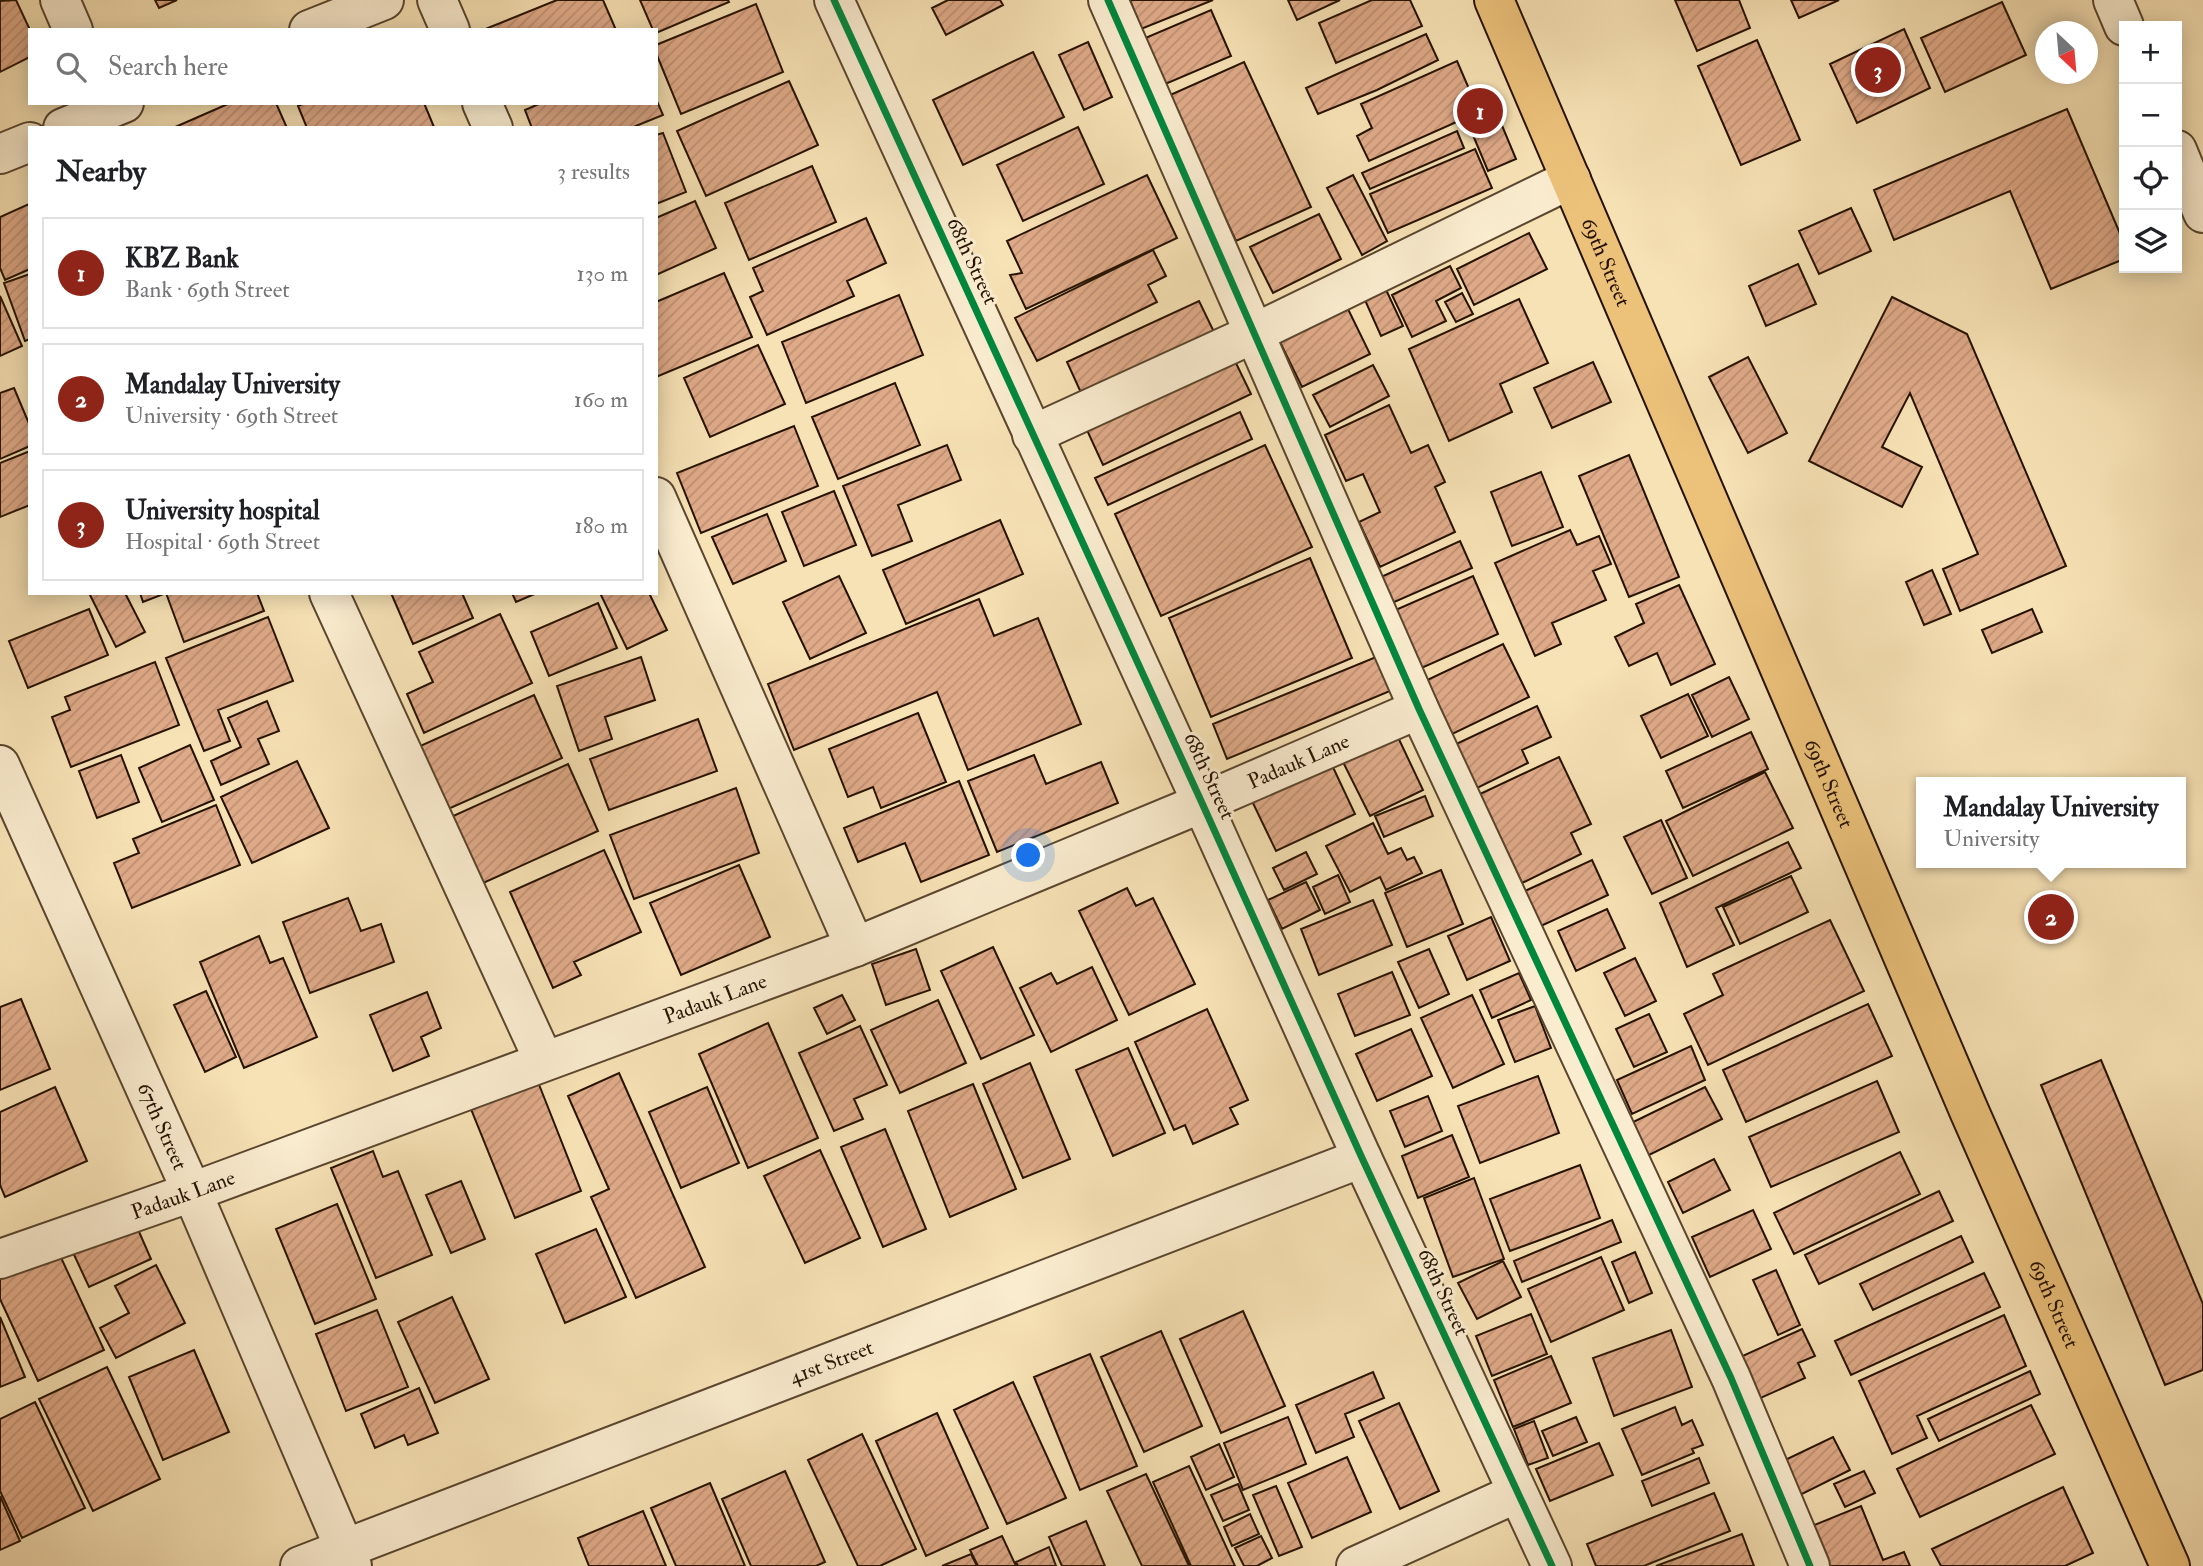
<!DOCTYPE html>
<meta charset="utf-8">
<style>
body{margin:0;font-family:"IM FELL Double Pica",serif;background:#f2f2f2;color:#202124}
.controls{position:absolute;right:21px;top:21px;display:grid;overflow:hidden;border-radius:0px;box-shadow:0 4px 18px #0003}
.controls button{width:63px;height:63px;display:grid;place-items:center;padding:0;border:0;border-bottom:2px solid #e0e0e0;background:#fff;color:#202124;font:35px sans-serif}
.compass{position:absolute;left:2035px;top:21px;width:63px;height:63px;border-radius:50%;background:#fff;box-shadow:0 4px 18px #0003;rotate:154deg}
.you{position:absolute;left:1029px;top:856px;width:24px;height:24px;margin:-18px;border:5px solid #fff;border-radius:50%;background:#1a73e8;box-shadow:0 0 0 10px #1a73e833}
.badge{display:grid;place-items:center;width:46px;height:46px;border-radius:50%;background:#8f2418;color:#fff;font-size:23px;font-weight:700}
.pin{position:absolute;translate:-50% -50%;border:4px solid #fff;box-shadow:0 2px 7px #0006}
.popup{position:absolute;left:1916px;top:777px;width:270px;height:91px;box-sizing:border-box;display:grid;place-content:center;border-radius:0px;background:#fff;filter:drop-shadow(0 2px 5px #0005);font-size:23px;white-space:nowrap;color:#757577}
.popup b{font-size:26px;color:#202124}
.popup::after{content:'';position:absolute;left:50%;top:100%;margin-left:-14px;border:14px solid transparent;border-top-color:#fff}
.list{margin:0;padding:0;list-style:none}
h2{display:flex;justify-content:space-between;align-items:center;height:91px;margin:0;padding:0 28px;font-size:30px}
h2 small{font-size:23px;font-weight:400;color:#757577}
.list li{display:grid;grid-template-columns:46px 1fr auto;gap:21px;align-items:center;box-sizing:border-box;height:112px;margin:0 14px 14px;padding:0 14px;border:2px solid #e0e0e0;border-radius:0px}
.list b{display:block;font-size:26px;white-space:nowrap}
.list p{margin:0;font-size:23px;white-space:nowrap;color:#757577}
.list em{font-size:23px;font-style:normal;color:#757577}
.icon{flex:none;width:38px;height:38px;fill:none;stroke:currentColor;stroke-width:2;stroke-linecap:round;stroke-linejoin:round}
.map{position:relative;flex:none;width:2203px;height:1566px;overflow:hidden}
.search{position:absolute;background:#fff;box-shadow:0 4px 18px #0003;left:28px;top:28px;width:630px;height:77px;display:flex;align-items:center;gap:18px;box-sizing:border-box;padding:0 24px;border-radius:0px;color:#757577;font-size:26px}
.panel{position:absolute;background:#fff;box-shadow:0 4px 18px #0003;left:28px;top:126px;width:630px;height:469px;border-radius:0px}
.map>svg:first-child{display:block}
</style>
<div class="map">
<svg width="2203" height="1566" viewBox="0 0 2203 1566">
<defs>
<pattern id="building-hatch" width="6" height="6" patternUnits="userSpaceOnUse" patternTransform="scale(1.75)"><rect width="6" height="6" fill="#dfaa88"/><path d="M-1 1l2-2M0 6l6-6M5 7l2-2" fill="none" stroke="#bf9174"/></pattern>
</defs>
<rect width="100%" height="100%" fill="#f7e2b5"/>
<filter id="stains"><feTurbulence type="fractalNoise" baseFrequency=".00286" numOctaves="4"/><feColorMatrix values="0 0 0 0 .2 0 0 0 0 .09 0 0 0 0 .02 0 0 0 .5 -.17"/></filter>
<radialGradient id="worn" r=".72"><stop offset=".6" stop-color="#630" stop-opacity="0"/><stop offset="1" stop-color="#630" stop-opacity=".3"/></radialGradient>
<!-- building -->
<path fill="url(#building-hatch)" stroke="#261202" stroke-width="2" d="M16 0 30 30V57L0 72V1Z
M155 0H177L159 8Z
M557 0H603L616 30H483Z
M640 0H728L729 2 656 33V30H653Z
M948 0H1000L1003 5 946 35 932 8Z
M1130 0H1213L1141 29Z
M1288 0H1340L1297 20Z
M1372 0H1410L1422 26 1336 63 1319 23Z
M1675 0H1739L1750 28 1697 51Z
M1791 0H1839L1799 18Z
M2002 2 2026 55 1945 92 1921 38Z
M756 4 783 72 681 114 656 53V45Z
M1211 10 1231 56 1163 85 1143 39Z
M1904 29 1930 88 1857 123 1830 64Z
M1426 34 1438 60 1377 90 1318 114 1306 88Z
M1757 40 1800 140 1741 165 1698 66Z
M1088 42 1112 97 1084 110 1059 55Z
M1033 52 1064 117 963 165 933 100Z
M1457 61 1479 112 1369 161 1357 136 1372 128 1361 104Z
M1244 62 1311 207 1236 241 1168 96Z
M789 81 818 145 706 196 677 131Z
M656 99 663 115 631 128H532L525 110 541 103H656Z
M230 103H276L287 128H173Z
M305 103H424L434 127 307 128 298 106Z
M2067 109 2124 243V259L2051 289 2010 191 1894 240 1874 190Z
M1498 116 1516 159 1488 171 1470 128Z
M1078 127 1104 184 1023 221 997 165Z
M1457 131 1464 148 1370 189 1362 173Z
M663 133 686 192 656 204V135Z
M1475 149 1492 188 1388 233 1370 194Z
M812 166 836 222 749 260 725 203Z
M1147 175 1177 238 1026 309 1010 275 1022 273 1007 241Z
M1353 175 1387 241 1362 255 1327 188Z
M695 201 716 248 656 275V218Z
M29 204 30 269 5 280 0 268V217Z
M1851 208 1871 251 1819 274 1799 231Z
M1319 214 1341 259 1273 293 1250 247Z
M866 218 886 263 847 281 854 296 767 335 750 297 763 291 753 268Z
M1529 233 1547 269 1474 305 1457 269Z
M1153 250 1166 276 1148 285 1157 302 1037 361 1015 318Z
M1798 264 1816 304 1766 326 1749 286Z
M1450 266 1461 288 1436 301 1446 321 1412 337 1392 295Z
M724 273 752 337 656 377V302Z
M30 274V339L25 341 4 283Z
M1381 279 1403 326 1381 336 1360 289Z
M1462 293 1473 314 1456 322 1445 302Z
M899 295 923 355 806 403 782 342Z
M0 296 22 346 0 356Z
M1892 297 1967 334 2066 566 1960 611 1943 569 1978 554 1910 393 1882 447 1922 467 1902 507 1809 461Z
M1519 299 1548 363 1500 384 1512 412 1449 441 1409 349Z
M1199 301 1215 334 1082 395 1067 362Z
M1347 307 1370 354 1302 387 1279 340Z
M758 345 785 404 710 437 684 378Z
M1233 357 1251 394 1103 465 1086 428Z
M1748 357 1787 433 1748 453 1709 377Z
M1593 362 1611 402 1552 428 1534 388Z
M1373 365 1389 396 1330 427 1313 395Z
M895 383 920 445 838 479 812 417Z
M14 388 30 426V446L0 459V393Z
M1389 405 1411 453 1428 445 1445 482 1435 487 1455 532 1380 567 1359 522 1380 512 1363 474 1346 481 1325 435Z
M1240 412 1252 439 1108 505 1095 478Z
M794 426 818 486 701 533 677 473Z
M947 445 961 480 898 505 912 541 872 556 843 486Z
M1265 445 1312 547 1161 616 1115 514Z
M30 451V505L0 517V463Z
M1629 455 1679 577 1629 597 1579 476Z
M1541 472 1563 527 1512 546 1491 492Z
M834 491 856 545 804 566 782 512Z
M767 514 786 561 733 584 712 537Z
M1000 520 1023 574 906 624 883 570Z
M1570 530 1577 545 1599 536 1611 564 1593 571 1606 600 1552 623 1561 644 1535 656 1495 563Z
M1460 541 1472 568 1392 603 1381 577Z
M1310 558 1352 658 1211 717 1169 618Z
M1932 570 1951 614 1924 625 1906 582Z
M839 576 866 633 810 659 783 602Z
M1473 576 1498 634 1417 670 1391 612Z
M1679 585 1715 664 1671 685 1657 653 1629 666 1615 637 1644 623 1636 604Z
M89 593H125L145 632 116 647Z
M140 593H257L264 611 184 642 166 593 143 602Z
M391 593H462L473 618 413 644Z
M512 593H537L516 602Z
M600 593H649L667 630 627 649Z
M979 599 994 636 1038 618 1081 724 968 770 937 692 794 750 768 684Z
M598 603 617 648 549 676 531 632Z
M89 609 108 655 28 688 9 641Z
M2032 609 2042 632 1992 653 1982 630Z
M500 614 532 683 424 733 407 694 433 682 419 652Z
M268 617 293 681 218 710 230 741 204 751 166 658Z
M1503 644 1529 697 1446 737 1421 683Z
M641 657 655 700 605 717 612 739 579 751 557 686Z
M1376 657 1390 691 1227 759 1213 724Z
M155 662 179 725 71 767 52 717 70 710 65 697Z
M1729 677 1749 719 1712 737 1692 695Z
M1688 694 1708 736 1661 758 1641 716Z
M534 695 562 758 446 810 418 747Z
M267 701 279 731 258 739 269 764 221 785 211 761 241 747 228 718Z
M1537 706 1551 737 1522 750 1528 763 1473 790 1452 746Z
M918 713 946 782 881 808 873 787 848 797 829 749Z
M698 719 717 771 609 810 590 759Z
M1751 732 1768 769 1683 808 1666 771Z
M1396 733 1423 790 1370 816 1342 760Z
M190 745 214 800 162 822 139 768Z
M121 755 139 802 97 818 79 771Z
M1034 755 1046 784 1101 762 1118 803 997 852 968 781Z
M1559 757 1591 824 1571 833 1581 854 1522 883 1480 794Z
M297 761 329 828 252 863 221 797Z
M1331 763 1355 814 1276 851 1251 799Z
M568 764 598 831 481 884 451 817Z
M1765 772 1793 828 1693 876 1666 821Z
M959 781 989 855 921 882 905 843 858 862 844 828Z
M736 788 759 853 634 899 610 835Z
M1425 796 1433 816 1384 837 1375 816Z
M216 805 240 865 132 908 114 863 139 853 133 839Z
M1661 820 1687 878 1652 894 1624 837Z
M1373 823 1388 854 1401 848 1407 860 1414 857 1422 873 1386 890 1380 877 1350 892 1326 846Z
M1788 842 1801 868 1716 908 1734 945 1687 967 1660 903Z
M604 850 641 932 574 962 581 975 553 988 510 892Z
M1306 852 1317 874 1284 890 1273 868Z
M1592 860 1608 895 1541 926 1525 891Z
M739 865 770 937 681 975 650 903Z
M1441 870 1463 924 1407 947 1385 893Z
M1338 875 1350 902 1325 914 1313 887Z
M1791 876 1808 912 1740 944 1723 907Z
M1306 882 1320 910 1282 929 1268 900Z
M1127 888 1136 906 1153 898 1195 984 1129 1015 1079 911Z
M348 898 361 931 381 924 394 962 310 993 283 922Z
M1373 900 1392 945 1319 975 1301 929Z
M1607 909 1625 948 1576 971 1558 931Z
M1491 917 1510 961 1467 980 1448 936Z
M1830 920 1864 991 1708 1065 1684 1014 1723 995 1713 974Z
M259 936 270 963 283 958 317 1037 244 1068 200 962Z
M993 947 1034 1035 981 1059 941 971Z
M916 949 930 990 886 1005 872 964Z
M1429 949 1449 994 1419 1008 1398 962Z
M1635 958 1656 1001 1625 1016 1604 973Z
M1092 967 1117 1020 1051 1052 1020 988 1051 973 1057 984Z
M1392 972 1410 1015 1355 1036 1338 994Z
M1519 973 1531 1000 1492 1018 1480 990Z
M206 991 236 1057 205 1072 174 1005Z
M427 992 441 1028 421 1037 429 1056 393 1071 370 1015Z
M842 995 855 1020 827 1034 814 1008Z
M1472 995 1504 1064 1453 1088 1421 1018Z
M21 999 50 1069 0 1090V1007Z
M938 1000 966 1063 900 1093 871 1030Z
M1868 1004 1892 1056 1746 1122 1723 1070Z
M1535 1006 1551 1048 1515 1062 1498 1020Z
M1207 1009 1248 1100 1230 1108 1238 1124 1193 1144 1185 1125 1174 1130 1135 1042Z
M1649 1014 1667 1052 1634 1067 1616 1029Z
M768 1023 818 1138 748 1168 699 1054Z
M860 1026 887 1085 854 1099 863 1119 834 1131 799 1053Z
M1411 1029 1432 1076 1377 1101 1356 1054Z
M1691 1046 1705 1080 1632 1114 1617 1080Z
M1128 1048 1165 1133 1113 1156 1076 1070Z
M2101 1060 2203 1304V1370L2165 1385 2041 1085Z
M1030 1063 1070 1159 1023 1178 983 1084Z
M619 1073 705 1267 636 1298 591 1197 609 1189 568 1096Z
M1538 1076 1559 1133 1480 1163 1458 1106Z
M1877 1081 1899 1132 1771 1187 1749 1137Z
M538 1082 581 1191 515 1218 471 1109Z
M973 1084 1016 1189 950 1217 908 1111Z
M55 1087 87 1161 5 1197 0 1185V1112Z
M707 1087 739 1163 681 1188 649 1112Z
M1705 1087 1722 1119 1641 1159 1625 1126Z
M1428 1096 1442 1131 1405 1147 1390 1111Z
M885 1129 926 1229 883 1247 841 1147Z
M1452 1135 1469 1177 1418 1198 1402 1156Z
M820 1150 860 1238 805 1263 764 1176Z
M373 1151 383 1177 398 1171 432 1255 376 1278 331 1168Z
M1900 1152 1920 1194 1794 1254 1774 1213Z
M1714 1159 1730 1190 1683 1213 1668 1182Z
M1580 1165 1600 1218 1510 1251 1490 1199Z
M1474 1178 1504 1259 1453 1277 1424 1198Z
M461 1181 485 1239 451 1253 426 1195Z
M1939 1191 1953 1221 1819 1284 1805 1255Z
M337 1204 376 1299 315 1324 276 1229Z
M1753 1210 1771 1249 1710 1277 1692 1237Z
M133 1218 151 1259 89 1287 70 1246Z
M1612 1220 1621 1242 1522 1282 1514 1261Z
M596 1229 626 1297 565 1323 536 1254Z
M1961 1236 1973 1262 1873 1310 1860 1284Z
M57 1249 104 1350 38 1381 0 1299V1275Z
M1635 1252 1652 1293 1629 1303 1612 1262Z
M1601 1257 1624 1310 1551 1342 1528 1289Z
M1503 1261 1521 1297 1477 1319 1458 1283Z
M156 1265 185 1323 116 1358 100 1328 129 1313 115 1286Z
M1776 1270 1800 1325 1778 1335 1753 1280Z
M1984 1273 2000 1307 1851 1375 1835 1341Z
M452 1297 489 1379 435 1403 398 1322Z
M377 1310 408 1387 346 1411 316 1334Z
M1243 1311 1285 1406 1221 1433 1180 1339Z
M1531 1314 1547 1354 1492 1376 1476 1336Z
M2004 1315 2026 1366 1917 1416 1927 1438 1892 1454 1859 1381Z
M0 1317 25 1377 0 1387Z
M1802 1329 1815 1356 1798 1363 1805 1378 1754 1401 1736 1359Z
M1671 1330 1692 1387 1614 1416 1593 1358Z
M1161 1331 1202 1426 1144 1452 1101 1357Z
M194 1350 229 1432 163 1460 129 1377Z
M1090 1354 1137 1466 1080 1490 1034 1377Z
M1551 1356 1571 1403 1513 1427 1494 1380Z
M107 1367 160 1479 93 1511 39 1399Z
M2030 1371 2040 1394 1939 1441 1928 1419Z
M1373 1372 1384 1398 1345 1414 1354 1437 1316 1453 1296 1405Z
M1013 1382 1066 1498 1007 1524 954 1410Z
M419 1388 438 1433 408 1445 404 1435 375 1448 361 1414Z
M35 1402 85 1508 22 1538 0 1491V1419Z
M1399 1403 1439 1491 1400 1509 1359 1421Z
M2031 1405 2055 1454 1920 1517 1897 1469Z
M1675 1407 1682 1425 1692 1420 1703 1445 1692 1449 1694 1453 1642 1475 1622 1429Z
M937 1413 988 1528 926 1556 876 1441Z
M1288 1417 1306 1464 1243 1490 1224 1443Z
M1576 1417 1587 1442 1553 1456 1542 1431Z
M1534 1421 1548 1458 1528 1465 1514 1429Z
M862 1434 916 1549 880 1566H858L808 1460Z
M1833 1437 1850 1470 1798 1496 1781 1462Z
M1599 1443 1613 1475 1550 1501 1536 1469Z
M1219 1444 1234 1477 1206 1490 1191 1457Z
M1347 1457 1371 1512 1312 1538 1288 1483Z
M1699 1458 1709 1483 1652 1506 1642 1481Z
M1189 1466 1235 1566H1191L1153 1482Z
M785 1471 825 1562 816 1566H751L722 1499Z
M1864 1471 1875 1493 1845 1507 1834 1484Z
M1146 1474 1189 1566H1142L1107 1491Z
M710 1483 745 1566H676L651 1508Z
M1238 1484 1249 1510 1223 1521 1211 1495Z
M1276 1486 1302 1547 1279 1556 1253 1495Z
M2063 1487 2093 1553 2065 1566H1941L1932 1549Z
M1714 1493 1730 1531 1644 1566H1596L1587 1544Z
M0 1496 20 1541 0 1550Z
M1861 1506 1883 1560 1904 1552 1910 1566H1828L1812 1526Z
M643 1511 666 1566H589L578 1538Z
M1250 1514 1259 1534 1232 1546 1224 1527Z
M1086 1521 1105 1566H1062L1049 1537Z
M1742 1534 1754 1566H1656Z
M1002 1536 1016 1566H978L970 1550Z
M1261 1536 1272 1558 1257 1566H1244L1235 1548Z
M1049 1547 1056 1566H1018L1016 1562Z
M971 1554 977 1566H942Z"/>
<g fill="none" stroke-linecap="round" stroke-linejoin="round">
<defs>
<g id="minor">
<path d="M60 0 73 30"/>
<path d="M437 0 450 30"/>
<path d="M834 0 1202 803 1362 1158 1552 1566"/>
<path d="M1108 0 1419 709 1731 1378 1810 1566"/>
<path d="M2113 0 2124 26"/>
<path d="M309 30 384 0"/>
<path d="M482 103 493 128"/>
<path d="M63 128 124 103"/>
<path d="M2177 150 2203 213"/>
<path d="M0 154 30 142"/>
<path d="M1032 435 1255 333 1571 179"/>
<path d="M656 497 855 947"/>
<path d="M329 593 544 1061"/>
<path id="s1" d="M0 765 192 1192 352 1566"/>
<path id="s2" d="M0 1259 192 1192 855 947 1202 803 1419 709"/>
<path id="s3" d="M300 1566 1362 1158"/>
<path d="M1356 1566 1517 1493"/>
</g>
<g id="major">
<path id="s4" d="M1494 0 1970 1113 2170 1566"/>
</g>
</defs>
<!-- minor casing -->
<use href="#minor" stroke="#5a462f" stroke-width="42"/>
<!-- major casing -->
<use href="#major" stroke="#261202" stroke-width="42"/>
<!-- minor -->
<use href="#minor" stroke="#faeccf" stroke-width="38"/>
<!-- major -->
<use href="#major" stroke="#ecc17a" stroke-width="38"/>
<defs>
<path id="cycleway" d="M834 0 1202 803 1362 1158 1552 1566
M1108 0 1419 709 1731 1378 1810 1566"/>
</defs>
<!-- cycleway casing -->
<use href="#cycleway" stroke="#faeccf" stroke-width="11"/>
<!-- cycleway -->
<use href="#cycleway" stroke="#00873e" stroke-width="7"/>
</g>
<g text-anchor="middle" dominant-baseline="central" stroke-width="6" stroke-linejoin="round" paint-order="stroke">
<!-- street labels -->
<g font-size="21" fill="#261202" stroke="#faeccf">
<text transform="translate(972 261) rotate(65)">68th Street</text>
<text stroke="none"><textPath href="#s4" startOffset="285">69th Street</textPath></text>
<text stroke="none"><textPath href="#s2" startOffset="1391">Padauk Lane</textPath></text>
<text transform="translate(1209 776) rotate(65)">68th Street</text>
<text stroke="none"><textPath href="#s4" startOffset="852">69th Street</textPath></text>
<text stroke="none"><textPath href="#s2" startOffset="761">Padauk Lane</textPath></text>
<text stroke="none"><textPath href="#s1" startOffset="396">67th Street</textPath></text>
<text stroke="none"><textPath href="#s2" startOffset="194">Padauk Lane</textPath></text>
<text transform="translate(1443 1292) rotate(65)">68th Street</text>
<text stroke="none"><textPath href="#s4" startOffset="1419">69th Street</textPath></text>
<text stroke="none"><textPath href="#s3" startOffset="569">41st Street</textPath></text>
</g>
</g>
<rect width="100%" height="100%" filter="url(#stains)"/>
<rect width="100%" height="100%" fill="url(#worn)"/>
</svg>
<div class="controls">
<button>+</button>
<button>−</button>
<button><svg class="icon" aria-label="locate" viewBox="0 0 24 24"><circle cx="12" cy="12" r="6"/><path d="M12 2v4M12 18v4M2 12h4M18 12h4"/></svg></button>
<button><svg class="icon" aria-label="layers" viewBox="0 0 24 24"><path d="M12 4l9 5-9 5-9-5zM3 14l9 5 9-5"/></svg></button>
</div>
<svg class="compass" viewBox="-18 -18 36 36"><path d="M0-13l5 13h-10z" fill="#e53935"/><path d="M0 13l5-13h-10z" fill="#757577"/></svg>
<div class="you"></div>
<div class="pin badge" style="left:1480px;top:111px">1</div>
<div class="pin badge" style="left:2051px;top:917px">2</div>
<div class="popup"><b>Mandalay University</b>University</div>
<div class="pin badge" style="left:1878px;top:70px">3</div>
<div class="search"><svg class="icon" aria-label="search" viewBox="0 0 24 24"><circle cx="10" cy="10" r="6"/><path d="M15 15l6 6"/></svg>Search here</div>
<section class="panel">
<h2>Nearby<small>3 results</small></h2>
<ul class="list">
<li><span class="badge">1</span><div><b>KBZ Bank</b><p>Bank · 69th Street</p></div><em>130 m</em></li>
<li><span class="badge">2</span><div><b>Mandalay University</b><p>University · 69th Street</p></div><em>160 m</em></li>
<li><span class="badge">3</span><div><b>University hospital</b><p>Hospital · 69th Street</p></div><em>180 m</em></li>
</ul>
</section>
</div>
